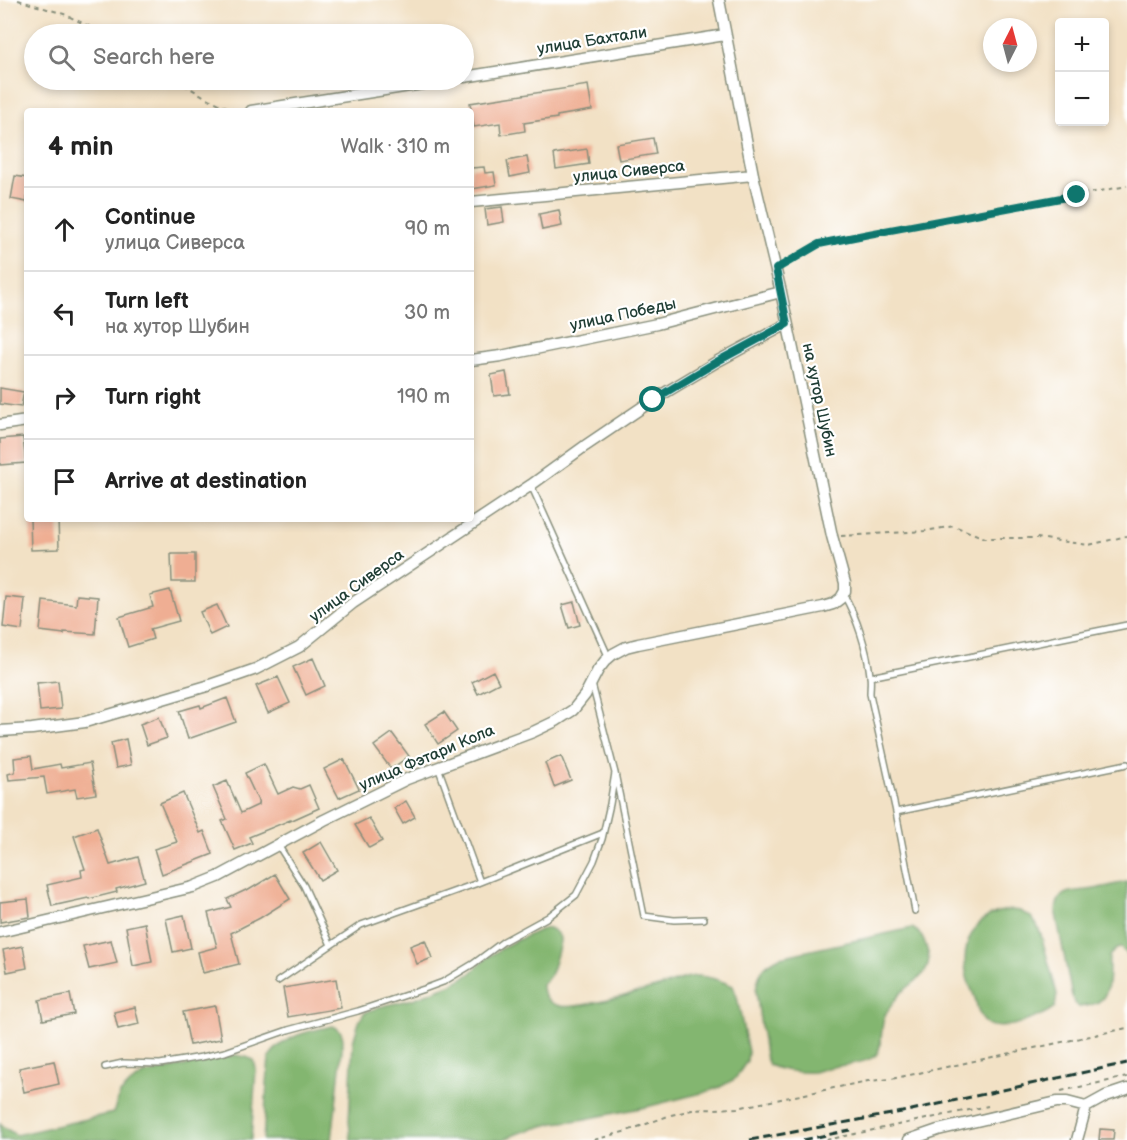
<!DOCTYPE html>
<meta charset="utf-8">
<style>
body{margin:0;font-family:"Balsamiq Sans",sans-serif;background:#f6f6f6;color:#222}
.controls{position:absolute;right:18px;top:18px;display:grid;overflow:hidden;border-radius:6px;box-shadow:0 3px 9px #0003}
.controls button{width:54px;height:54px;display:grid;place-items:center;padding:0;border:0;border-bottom:2px solid #e0e0e0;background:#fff;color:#222;font:30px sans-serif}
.compass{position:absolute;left:983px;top:18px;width:54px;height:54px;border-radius:50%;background:#fff;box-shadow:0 3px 9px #0003;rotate:6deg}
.stop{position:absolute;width:18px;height:18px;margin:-14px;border:4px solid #0f766e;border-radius:50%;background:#fff}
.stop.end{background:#0f766e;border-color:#fff;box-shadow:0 2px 6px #0008}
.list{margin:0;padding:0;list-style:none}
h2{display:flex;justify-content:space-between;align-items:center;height:78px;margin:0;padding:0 24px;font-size:26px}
h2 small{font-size:20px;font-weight:400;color:#767676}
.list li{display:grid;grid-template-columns:39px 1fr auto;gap:18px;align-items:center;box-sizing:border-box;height:84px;padding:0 24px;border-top:2px solid #e0e0e0}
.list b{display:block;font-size:22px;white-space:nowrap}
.list p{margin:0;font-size:20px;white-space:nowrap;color:#767676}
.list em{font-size:20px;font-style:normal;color:#767676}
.icon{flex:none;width:33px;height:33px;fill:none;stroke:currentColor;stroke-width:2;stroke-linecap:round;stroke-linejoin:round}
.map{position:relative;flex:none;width:1127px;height:1140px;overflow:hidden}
.search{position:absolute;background:#fff;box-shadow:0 3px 9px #0003;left:24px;top:24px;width:450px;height:66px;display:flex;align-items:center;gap:15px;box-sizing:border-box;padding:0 21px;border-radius:33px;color:#767676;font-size:22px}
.panel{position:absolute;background:#fff;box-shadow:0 3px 9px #0003;left:24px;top:108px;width:450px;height:414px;border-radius:6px}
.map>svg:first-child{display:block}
</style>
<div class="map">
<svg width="1127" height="1140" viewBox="0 0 1127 1140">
<rect width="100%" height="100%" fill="#fff"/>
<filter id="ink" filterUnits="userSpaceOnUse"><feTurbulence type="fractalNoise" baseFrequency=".0167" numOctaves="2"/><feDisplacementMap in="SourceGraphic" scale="12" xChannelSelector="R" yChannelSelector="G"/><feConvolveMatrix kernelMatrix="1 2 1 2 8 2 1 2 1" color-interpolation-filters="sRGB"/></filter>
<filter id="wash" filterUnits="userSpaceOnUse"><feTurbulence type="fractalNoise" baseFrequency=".008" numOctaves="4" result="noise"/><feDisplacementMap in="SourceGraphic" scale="24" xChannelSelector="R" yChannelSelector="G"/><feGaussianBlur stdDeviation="1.35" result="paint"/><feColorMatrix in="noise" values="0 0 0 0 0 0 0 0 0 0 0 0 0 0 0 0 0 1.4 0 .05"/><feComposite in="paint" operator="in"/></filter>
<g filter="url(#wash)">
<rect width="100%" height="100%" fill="#f2e1c5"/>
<!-- forest -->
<path fill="#83b670" stroke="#517a52" stroke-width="1.5" d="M1127 882V955L1121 948 1116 949 1109 956C1108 969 1112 994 1098 1002 1093 1005 1085 1006 1079 1007L1075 1003 1072 996 1056 914C1056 886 1075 893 1094 889 1105 887 1116 884 1127 882Z
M1011 910 1020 911 1031 917 1037 925 1041 935 1057 994 1055 1007C1042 1017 1000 1034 986 1023 979 1018 977 1006 975 998 972 990 967 981 966 972 961 941 977 912 1011 910Z
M549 928C553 930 558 933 560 938 561 942 552 973 549 977 546 981 545 981 542 984 541 995 549 1004 560 1006 575 1010 648 990 666 985 675 982 687 976 697 976 709 976 722 981 733 986L737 997 748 1052 747 1061 735 1079 720 1087 706 1092 646 1107 580 1120 554 1123 519 1133 502 1140H351L349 1121 353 1042 359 1022 364 1013 379 1007 413 999 452 984 470 974 488 957 509 944 540 930Z
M912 928C920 932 923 938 926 946 935 970 921 977 904 990 897 996 890 1007 885 1015 880 1026 883 1048 876 1055 866 1064 840 1065 827 1068 823 1069 818 1071 814 1072 800 1073 781 1071 769 1065L765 1055 756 991C758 972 763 965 780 957Z
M333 1026C340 1029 342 1032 343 1040L332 1140H263L269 1057C283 1036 309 1031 333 1026Z
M235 1055 246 1057 254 1060 256 1069 251 1140H0V1124L2 1126 16 1135 113 1113 120 1094 131 1083 145 1074Z"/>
<g id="blocks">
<!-- building -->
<path fill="#efae93" d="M588 85 592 110 557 116V118L524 123 525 131 501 135 500 123 474 127 470 103Z
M653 138 656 154 619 160 616 144Z
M587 149 589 164 556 169 554 154Z
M527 157 530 173 510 177 507 161Z
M484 167 485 173 494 172 496 185 471 189V168Z
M15 176 27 178V202L11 199Z
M502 207 504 222 487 225 485 209Z
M559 210 562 226 542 230 539 214Z
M506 372 510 394 494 396 491 375Z
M0 388 24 392 21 407 0 404Z
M23 437 26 463 0 465V439Z
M30 519H58L59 549 31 550Z
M171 554H195V582H172Z
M170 590 179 621 150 629 153 639 128 647 119 617 153 607 150 595Z
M77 595 98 597 95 634 64 632V634L40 631 43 601 76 605Z
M6 597 25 599 22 630 3 627Z
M574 602 580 625 569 628 562 605Z
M217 605 227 627 210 635 200 612Z
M313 658 325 686 306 695 293 667Z
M493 671 499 683 478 694 472 682Z
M278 677 290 703 268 713 256 686Z
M58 681 61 709 40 711 37 683Z
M227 698 236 722 188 739 179 711 200 705 201 708Z
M444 712 457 731 438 744 425 724Z
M159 717 167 738 147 745 140 724Z
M392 733 409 756 391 769 374 746Z
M126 739 131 765 116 768 111 743Z
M31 756 33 769 60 764 61 768 90 763 96 794 77 797 75 789 47 794 44 777 9 780 8 774 15 772 14 758Z
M561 756 571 780 554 787 545 763Z
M344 759 359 789 339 798 324 769Z
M264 764 278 794 293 787 300 789 309 785 319 808 290 821V820L249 837 252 843 235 850 222 821 227 819 213 787 227 781 241 813 258 805V803H259L245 773Z
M183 793 200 833 204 831 213 854 162 874 154 849 177 842 160 803Z
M406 801 415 817 403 824 394 808Z
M369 818 382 841 369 848 355 825Z
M97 828 110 865 138 857 145 881 116 889 117 892 89 899 88 898 52 906 47 885 82 877 81 870 85 869 74 836Z
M321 842 337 870 320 880 303 853Z
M275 874 290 899 260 918 231 933 239 964 203 973 198 952 217 947 208 913 231 907 227 899 246 890 247 891Z
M28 899 30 917 0 922V902Z
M184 915 191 948 173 952 166 919Z
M145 923 152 962 133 966 126 927Z
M111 940 117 963 89 969 83 946Z
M425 940 432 958 417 964 410 946Z
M23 946 27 968 7 972 3 950Z
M336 979 341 1008 288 1017 283 988Z
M70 994 74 1014 43 1020 39 1000Z
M215 1006 221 1039 190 1045 183 1012Z
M135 1007 139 1024 118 1029 114 1012Z
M54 1061 59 1084 24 1092 19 1068Z
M1100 1129 1114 1130 1113 1140H1099Z"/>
</g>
</g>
<g filter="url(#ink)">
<use href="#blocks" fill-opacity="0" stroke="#888f7c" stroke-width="1.5"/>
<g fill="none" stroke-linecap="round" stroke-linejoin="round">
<defs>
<path id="lane" d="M531 485 609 658
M844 595C857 618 867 649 870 675 871 681 870 688 870 694L896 812 915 911
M870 677 1127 625
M592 684 615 773 644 916 674 920 704 919
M438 767 480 882
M896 812 1127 764
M278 845 304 886 331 945
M278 981 361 925 475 884 603 833
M105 1067 123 1063 160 1064 202 1057 225 1052 288 1030 358 1011 424 989 443 982 473 964 504 941 548 917 576 895 594 861 602 839 610 804 615 773"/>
<path id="street" d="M464 77 725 35
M251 111 448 80
M471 202 753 175
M471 360 501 356 657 324 781 292
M0 425 27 421
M0 731 32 729 85 722 207 686 256 669 299 647 353 603 531 485 585 446 653 400 718 361 787 324
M0 932 193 887 218 877 324 820 407 779 533 732 556 721 573 710 585 695 598 670 605 661 613 654 626 647 638 644 823 607 833 604 841 598 845 591V583L832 536 781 292 753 175 719 0
M909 1140 938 1130 1057 1102H1067L1086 1107 1106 1096 1127 1089
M1077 1140 1086 1107"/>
</defs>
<!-- lane casing -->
<use href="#lane" stroke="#888f7c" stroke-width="8"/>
<!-- street casing -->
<use href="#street" stroke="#888f7c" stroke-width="13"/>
<!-- path -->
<path stroke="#888f7c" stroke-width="2" stroke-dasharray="4.5 4.5" stroke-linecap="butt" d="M18 0 64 14 105 34
M176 80C197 92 216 105 240 111
M786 263 819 244 869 234 1127 186
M841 536 925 531 954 526 985 538H1037L1089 545 1127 536
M1061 1091 1127 1077
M594 1140 627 1131 671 1115 692 1110 737 1108 868 1081 891 1079 1127 1028
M826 1140 988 1106"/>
<!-- lane -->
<use href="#lane" stroke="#fff" stroke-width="5"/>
<!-- street -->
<use href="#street" stroke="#fff" stroke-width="10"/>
<!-- rail -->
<path stroke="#1f3d34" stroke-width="3" stroke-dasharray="9 4.5" stroke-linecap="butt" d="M750 1140 902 1112 1127 1063
M803 1140 850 1130"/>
</g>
</g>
<g fill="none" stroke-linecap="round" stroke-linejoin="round" filter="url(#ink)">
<!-- route -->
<path stroke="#0f766e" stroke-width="8" d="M653 400 718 361 787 324 776 269 819 244 869 234 1077 195"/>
</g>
<g text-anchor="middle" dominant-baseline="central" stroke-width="4.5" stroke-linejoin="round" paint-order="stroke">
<!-- street labels -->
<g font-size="16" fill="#1f3d34" stroke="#fff">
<text transform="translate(592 41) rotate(-9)">улица Бахтали</text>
<text transform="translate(629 172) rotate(-6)">улица Сиверса</text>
<text transform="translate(623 315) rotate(-12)">улица Победы</text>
<text transform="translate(819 400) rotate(78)">на хутор Шубин</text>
<text transform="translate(357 586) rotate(-36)">улица Сиверса</text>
<text transform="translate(427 758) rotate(-23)">улица Фэтари Кола</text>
</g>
</g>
</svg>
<div class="controls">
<button>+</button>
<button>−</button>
</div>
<svg class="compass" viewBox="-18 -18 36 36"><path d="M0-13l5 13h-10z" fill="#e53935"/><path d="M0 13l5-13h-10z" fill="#767676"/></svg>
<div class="stop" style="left:653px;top:400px"></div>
<div class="stop end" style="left:1077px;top:195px"></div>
<div class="search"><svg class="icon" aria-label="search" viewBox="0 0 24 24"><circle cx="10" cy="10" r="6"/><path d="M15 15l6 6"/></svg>Search here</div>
<section class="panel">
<h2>4 min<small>Walk · 310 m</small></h2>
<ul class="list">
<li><svg class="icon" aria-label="ahead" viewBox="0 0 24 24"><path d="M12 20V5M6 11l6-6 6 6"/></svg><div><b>Continue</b><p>улица Сиверса</p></div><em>90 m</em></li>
<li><svg class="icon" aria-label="left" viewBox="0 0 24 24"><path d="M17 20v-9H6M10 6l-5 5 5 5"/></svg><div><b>Turn left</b><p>на хутор Шубин</p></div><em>30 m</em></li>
<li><svg class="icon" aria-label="right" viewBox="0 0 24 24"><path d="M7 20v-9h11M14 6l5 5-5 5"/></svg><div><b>Turn right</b></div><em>190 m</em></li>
<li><svg class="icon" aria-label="arrive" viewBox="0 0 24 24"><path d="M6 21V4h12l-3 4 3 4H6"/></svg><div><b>Arrive at destination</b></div></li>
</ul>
</section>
</div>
